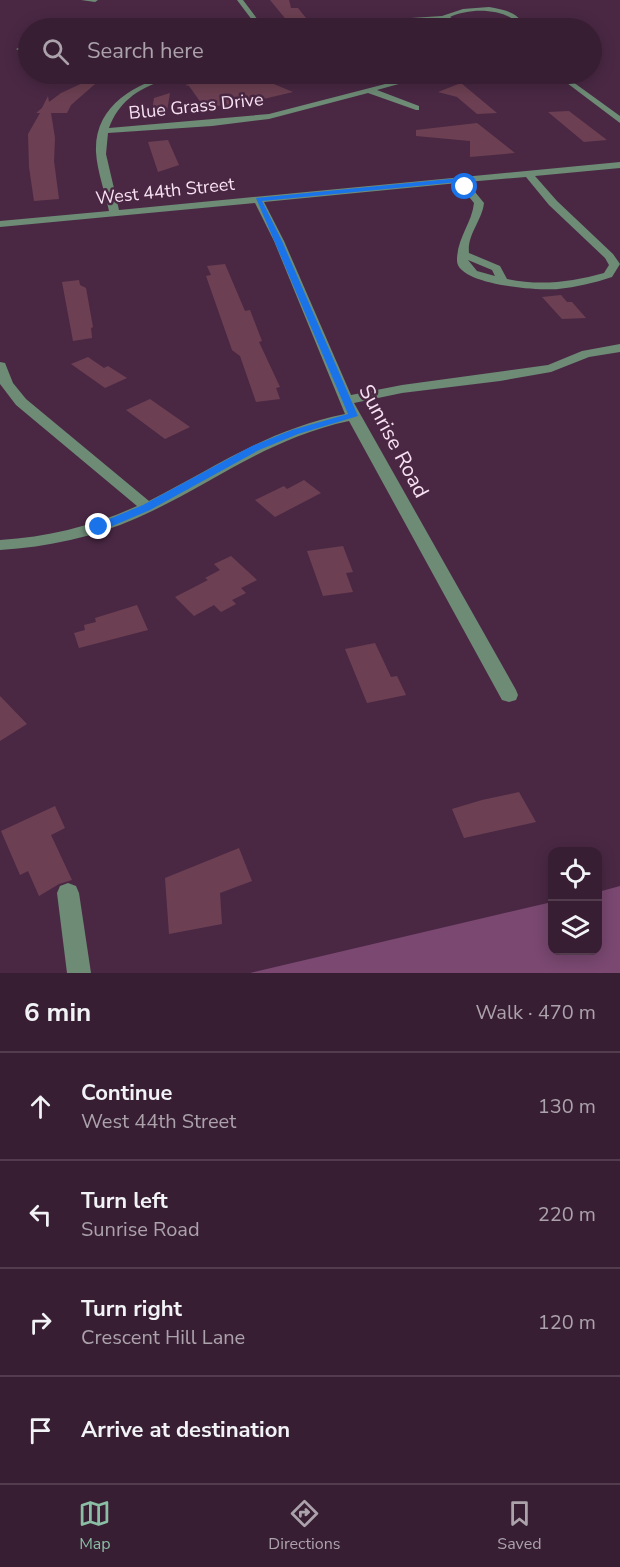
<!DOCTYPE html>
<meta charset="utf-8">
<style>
body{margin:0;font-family:"Nunito Sans",sans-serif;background:#432b3f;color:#f1f3f6}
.controls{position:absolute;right:18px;bottom:18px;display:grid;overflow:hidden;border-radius:12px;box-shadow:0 3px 15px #0003}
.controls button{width:54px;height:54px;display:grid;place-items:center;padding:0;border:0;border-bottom:2px solid #523c4e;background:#381e33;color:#f1f3f6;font:30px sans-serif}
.stop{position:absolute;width:18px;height:18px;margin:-14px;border:4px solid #1a73e8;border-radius:50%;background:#fff}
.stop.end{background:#1a73e8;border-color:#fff;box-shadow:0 2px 6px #0008}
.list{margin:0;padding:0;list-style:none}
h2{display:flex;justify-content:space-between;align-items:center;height:78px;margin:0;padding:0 24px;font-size:26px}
h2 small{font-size:20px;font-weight:400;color:#aba2ac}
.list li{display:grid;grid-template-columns:39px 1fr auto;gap:18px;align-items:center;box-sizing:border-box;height:108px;padding:0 24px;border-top:2px solid #523c4e}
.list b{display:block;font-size:22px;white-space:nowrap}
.list p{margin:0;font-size:20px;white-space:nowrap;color:#aba2ac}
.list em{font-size:20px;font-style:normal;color:#aba2ac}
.icon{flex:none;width:33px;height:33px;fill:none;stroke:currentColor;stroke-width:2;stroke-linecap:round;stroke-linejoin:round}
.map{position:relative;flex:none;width:620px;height:973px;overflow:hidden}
.search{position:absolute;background:#381e33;box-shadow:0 3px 15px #0003;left:18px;right:18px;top:18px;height:66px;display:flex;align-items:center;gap:15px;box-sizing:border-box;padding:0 21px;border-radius:33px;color:#aba2ac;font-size:22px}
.sheet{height:510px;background:#381e33}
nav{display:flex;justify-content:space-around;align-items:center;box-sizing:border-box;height:84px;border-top:2px solid #523c4e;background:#381e33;font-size:16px;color:#aba2ac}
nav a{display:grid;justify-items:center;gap:3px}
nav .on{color:#8abfa5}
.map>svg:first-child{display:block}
</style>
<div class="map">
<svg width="620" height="973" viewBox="0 0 620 973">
<rect width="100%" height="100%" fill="#4a2844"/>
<!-- green -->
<path fill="#7a4871" d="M620 886V973H250L552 902V951H598V892Z"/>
<!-- building -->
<path fill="#6c4052" d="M270 0H289L291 8H298L310 23 296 24 297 28H293Z
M235 74H250L293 92 242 104 204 107 189 86 185 85Z
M100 75 102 78 71 105 67 113H51L55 138 54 161 59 199 34 201 29 167 28 134 40 113H36L42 108 48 96 49 102 61 93Z
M461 83 497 113 477 114 457 97 438 92Z
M170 93 167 111H152L154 98Z
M569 111 607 140 584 142 548 112Z
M477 123 515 153 470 157V141L416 136V130Z
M168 140 179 165 158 172 148 142Z
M225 264 245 311 250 310 262 341 259 342 280 387 276 388 280 399 256 402 240 356 232 350 206 276 211 275 207 266Z
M79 280 80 285 86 288 93 327 91 328 92 338 73 341 62 282Z
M561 295 567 302H572L586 318 562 319 542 297Z
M88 357 104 368 108 366 127 378 105 388 71 364Z
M150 399 190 427 165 439 126 410Z
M304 480 321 493 275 517 255 500 284 486 287 489Z
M343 546 353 572 346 573 353 592 323 596 307 551Z
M231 556 257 580 241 588 246 593 232 600 236 604 221 612 214 605 194 616 175 597 208 580 205 578 220 570 214 564Z
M137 605 148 630 79 648 74 633 85 630 84 625 96 622 95 618Z
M375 643 391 677 397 676 406 695 367 703 345 649Z
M0 696 27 724 0 741Z
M519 792 536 822 464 838 452 809 482 800Z
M55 806 65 828 51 835 72 880 59 884 39 896 28 871 20 875 1 831Z
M239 848 252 881 220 893 222 924 169 934 165 878Z"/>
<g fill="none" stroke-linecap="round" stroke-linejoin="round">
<!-- minor -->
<path fill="#6e8b76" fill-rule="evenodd" d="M81 0H98L95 2Z
M237 0H243L264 28H258Z
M489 7C505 10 519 12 525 28H519L516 21C499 8 469 8 450 17L467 28H460L445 20 321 28 349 22 442 16 463 9Z
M28 44V48L20 51 16 49Z
M174 74H185C178 78 170 79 162 81 137 89 118 103 109 128L269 114 424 74H435L377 90 419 106V110H416L368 93 269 119 212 126 108 133 106 154 119 210 620 162V168L535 176 557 201 613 254 620 264 612 277C594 283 576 287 558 289 540 291 456 285 457 260 457 238 472 223 474 203L458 183 264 202 284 241 351 395 402 385 548 365 582 351 620 344V352L589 357 551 372 500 381 402 393 354 403 516 690 518 695 516 700 509 702 502 700 349 421C265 439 212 485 137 518 94 537 48 547 0 550V540C48 537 93 526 137 506L16 405 0 384V362L5 363 13 383 26 399 149 501C218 466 267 430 345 414L274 241 255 203 0 227V221L109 211C105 192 97 171 96 152 94 106 135 83 174 74ZM526 177 549 205 605 258 609 265 604 273C572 282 540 286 507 279L500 266 469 253C467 234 482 221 484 203L467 182ZM468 260 492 270 495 276 477 271Z
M555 74H562L620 116V123Z
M68 883 76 886 79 893 91 973H67L57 893 60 886Z"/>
</g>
<!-- route -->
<path fill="#1a73e8" d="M460 178 468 188H463L458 182 262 201 282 241 358 416 298 434 259 450 150 510 103 530H95V525L143 505 252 446 292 430 348 414 256 198Z"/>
<g text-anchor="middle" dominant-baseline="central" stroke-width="5" stroke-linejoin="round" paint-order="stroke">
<!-- far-street labels -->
<g font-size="18" fill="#f7e1f2" stroke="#4a2844">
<text transform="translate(196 106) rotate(-6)">Blue Grass Drive</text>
<text transform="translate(165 191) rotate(-6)">West 44th Street</text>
</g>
<!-- street labels -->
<g font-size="21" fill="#f7e1f2" stroke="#4a2844">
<text transform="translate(394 441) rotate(62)">Sunrise Road</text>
</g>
</g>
</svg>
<div class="controls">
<button><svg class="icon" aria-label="locate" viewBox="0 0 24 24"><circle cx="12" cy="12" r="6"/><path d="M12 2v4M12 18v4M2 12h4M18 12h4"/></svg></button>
<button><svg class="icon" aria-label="layers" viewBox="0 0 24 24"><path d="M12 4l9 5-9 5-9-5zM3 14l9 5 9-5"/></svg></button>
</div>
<div class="stop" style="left:465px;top:187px"></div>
<div class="stop end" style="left:99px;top:527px"></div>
<div class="search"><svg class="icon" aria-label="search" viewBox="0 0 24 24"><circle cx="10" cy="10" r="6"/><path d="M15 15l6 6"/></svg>Search here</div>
</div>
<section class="sheet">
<h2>6 min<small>Walk · 470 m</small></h2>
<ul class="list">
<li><svg class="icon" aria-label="ahead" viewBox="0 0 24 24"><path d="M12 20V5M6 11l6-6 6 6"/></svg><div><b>Continue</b><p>West 44th Street</p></div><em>130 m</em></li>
<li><svg class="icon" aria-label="left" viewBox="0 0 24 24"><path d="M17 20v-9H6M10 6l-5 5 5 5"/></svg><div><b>Turn left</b><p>Sunrise Road</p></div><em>220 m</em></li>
<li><svg class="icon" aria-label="right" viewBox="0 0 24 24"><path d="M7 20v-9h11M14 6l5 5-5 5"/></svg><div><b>Turn right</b><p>Crescent Hill Lane</p></div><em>120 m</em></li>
<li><svg class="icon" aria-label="arrive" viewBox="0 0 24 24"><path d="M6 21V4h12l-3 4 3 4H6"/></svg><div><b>Arrive at destination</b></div></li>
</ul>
</section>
<nav>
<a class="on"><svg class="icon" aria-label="map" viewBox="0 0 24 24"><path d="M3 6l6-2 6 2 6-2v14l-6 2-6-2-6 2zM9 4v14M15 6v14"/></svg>Map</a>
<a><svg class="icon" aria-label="directions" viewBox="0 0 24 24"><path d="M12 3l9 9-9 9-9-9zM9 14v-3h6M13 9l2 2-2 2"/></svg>Directions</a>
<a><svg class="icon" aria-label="saved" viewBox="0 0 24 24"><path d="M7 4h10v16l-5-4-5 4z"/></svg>Saved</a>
</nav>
